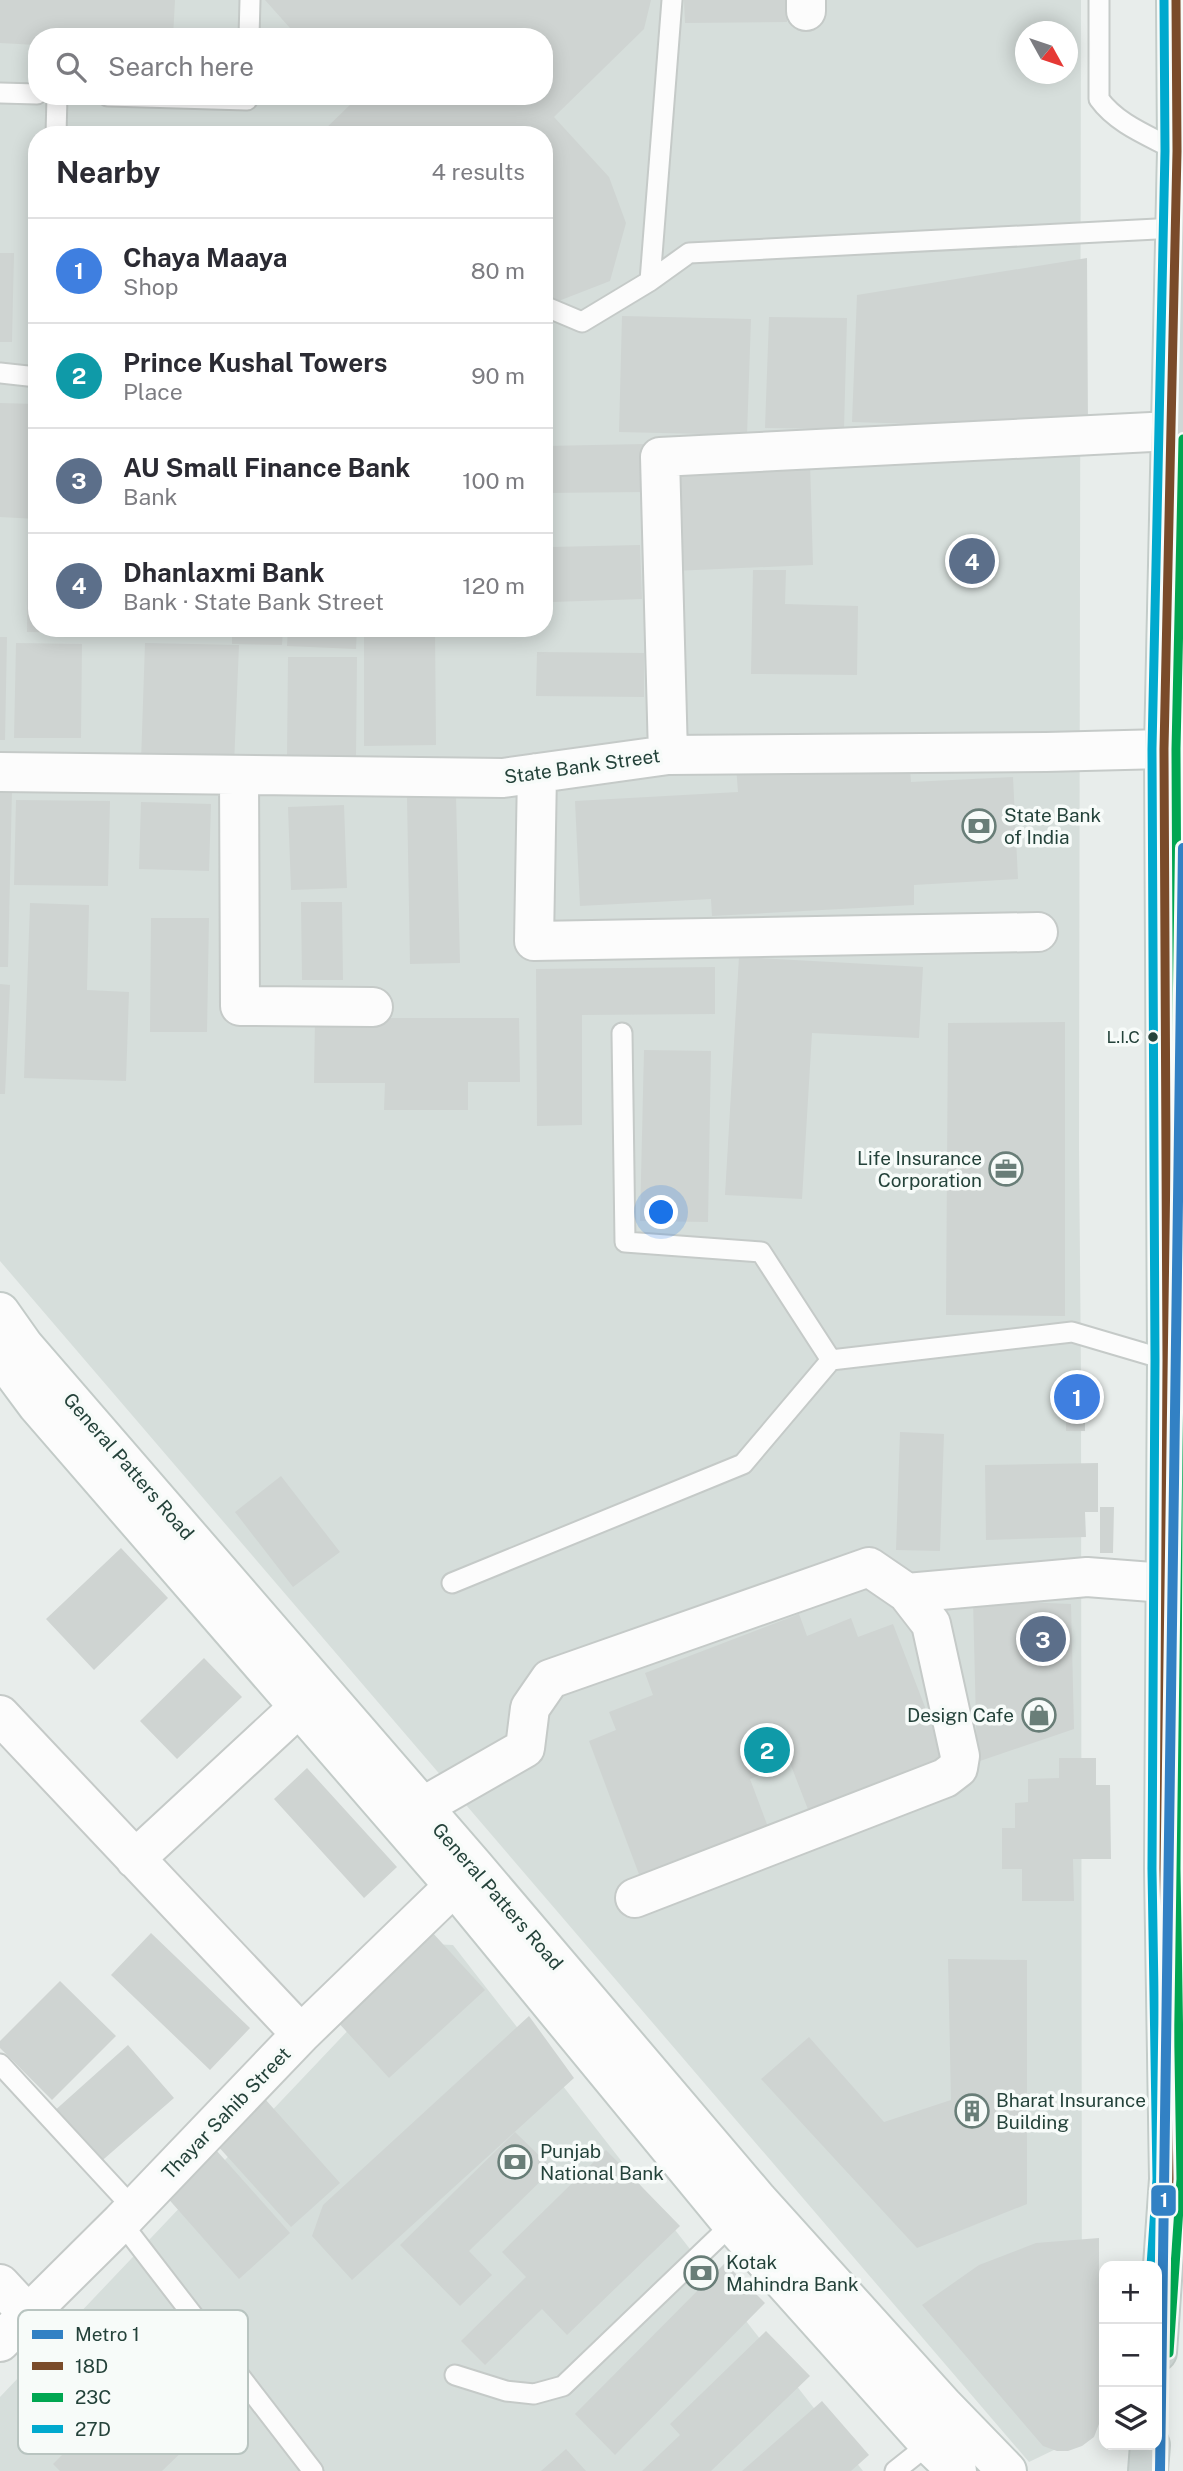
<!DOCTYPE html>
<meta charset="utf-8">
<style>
body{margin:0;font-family:"Public Sans",sans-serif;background:#f7f7f7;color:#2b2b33}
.controls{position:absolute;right:21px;bottom:21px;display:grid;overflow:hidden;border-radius:14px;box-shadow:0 4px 18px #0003}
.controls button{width:63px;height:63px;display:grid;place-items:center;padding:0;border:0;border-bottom:2px solid #e1e1e2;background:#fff;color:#2b2b33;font:35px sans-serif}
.compass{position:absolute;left:1015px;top:21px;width:63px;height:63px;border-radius:50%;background:#fff;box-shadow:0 4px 18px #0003;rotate:130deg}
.you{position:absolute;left:662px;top:1213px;width:24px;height:24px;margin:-18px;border:5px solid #fff;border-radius:50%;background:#1a73e8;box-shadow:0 0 0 10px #1a73e833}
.badge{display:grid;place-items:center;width:46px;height:46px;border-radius:50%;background:#ea580c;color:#fff;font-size:23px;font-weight:700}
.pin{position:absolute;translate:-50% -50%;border:4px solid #fff;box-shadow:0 2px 7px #0006}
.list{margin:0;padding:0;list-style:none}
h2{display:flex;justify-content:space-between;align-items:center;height:91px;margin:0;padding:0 28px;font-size:30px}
h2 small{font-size:23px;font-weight:400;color:#7c7c81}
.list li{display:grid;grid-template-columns:46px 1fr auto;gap:21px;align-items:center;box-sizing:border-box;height:105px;padding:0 28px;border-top:2px solid #e1e1e2}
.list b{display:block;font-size:26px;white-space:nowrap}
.list p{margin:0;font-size:23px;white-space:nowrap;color:#7c7c81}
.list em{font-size:23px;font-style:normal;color:#7c7c81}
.icon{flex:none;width:38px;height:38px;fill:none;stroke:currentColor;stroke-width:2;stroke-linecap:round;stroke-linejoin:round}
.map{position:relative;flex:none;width:1183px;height:2471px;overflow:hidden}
.search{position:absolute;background:#fff;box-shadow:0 4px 18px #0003;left:28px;top:28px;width:525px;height:77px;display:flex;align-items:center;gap:18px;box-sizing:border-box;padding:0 24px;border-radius:28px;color:#7c7c81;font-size:26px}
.panel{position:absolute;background:#fff;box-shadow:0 4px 18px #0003;left:28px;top:126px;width:525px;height:511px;border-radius:28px}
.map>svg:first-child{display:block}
</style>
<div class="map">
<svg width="1183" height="2471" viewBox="0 0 1183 2471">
<rect width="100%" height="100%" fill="#e8edeb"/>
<!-- built -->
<path fill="#d6dedb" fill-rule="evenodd" d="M0 0H1081L1079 1148 1081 1377 1082 2421 1058 2448 1029 2462 0 1261ZM1026 32H1068V74H1026ZM37 37H544V96H37ZM37 135H544V628H37Z
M430 1944 453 1945 863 2471H0V2397Z"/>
<!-- building -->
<path fill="#cfd4d2" d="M0 0H175L173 37H37V45L0 43Z
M265 0H651L644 29 554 117 609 177 626 223 610 281 556 302 544 296V135H319L355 100 352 96H544V37H298Z
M684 0H787V22L685 23Z
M73 128 132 130V135H73Z
M0 253H14L12 342H0Z
M1087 258 1088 429 852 422 857 295Z
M622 316 751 319 747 435 619 432Z
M769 317 847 318 844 429 765 428Z
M0 403 37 404V519L0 517Z
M645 444 646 492 544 493V446Z
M810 462 813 565 673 571 669 468Z
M28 537H37V628H159V634L27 632Z
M640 545 642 599 552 602 551 547Z
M753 570H786L785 604 858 606 857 675 751 674Z
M232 628H283L282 645 232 644Z
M288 628H357L356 649 287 646Z
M364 628H435L436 745 364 746Z
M0 637H7L5 740H0Z
M16 643 82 644 81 738H14Z
M145 643 239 645 234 765 141 762Z
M537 652 644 653V697L536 696Z
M288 657H357L356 757H287Z
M909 756 911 782 1013 777 1018 879 914 885V905L712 916 711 899 580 906 575 801 738 792 736 766Z
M0 789H12L8 967H0Z
M456 795 460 963 410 964 407 797Z
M16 800 110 801 108 886 14 885Z
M141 802 211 804 209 871 139 869Z
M344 805 347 888 291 890 288 807Z
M301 902H342L343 980H302Z
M30 903 89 905 87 990 129 992 126 1081 24 1078Z
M151 918H209L207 1032H150Z
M739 957 923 967 919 1038 812 1033 802 1199 725 1195Z
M715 967V1014L582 1015V1125L537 1126 536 969Z
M0 984 10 985 5 1094H0Z
M315 1018H519L520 1082H468V1110H384L385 1083H314Z
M1065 1022V1316L946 1315 948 1023Z
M644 1050 711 1051 708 1222 640 1221Z
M1089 1383V1410H1065L1064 1384Z
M1066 1413H1085V1431H1066Z
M900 1432 944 1434 940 1551 896 1550Z
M1098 1463V1512H1085L1086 1537 986 1540 985 1465Z
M281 1476 340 1552 293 1587 235 1512Z
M1100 1507H1114L1113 1553H1100Z
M121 1548 168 1598 94 1670 46 1619Z
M973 1600 1071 1604 1074 1729 977 1762Z
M799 1614 807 1636 851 1618 858 1637 893 1624 945 1759 809 1812 790 1763 750 1779 768 1827 640 1877 589 1741 616 1730 609 1712 653 1695 645 1673Z
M204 1658 242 1697 177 1759 140 1721Z
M1059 1758H1096V1785H1110L1111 1859H1073L1074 1901H1022V1869H1002V1828H1015V1803L1028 1802V1779L1059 1778Z
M307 1768 397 1867 364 1898 274 1799Z
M431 1931 485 1990 389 2078 335 2019Z
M151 1933 250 2028 210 2070 111 1975Z
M948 1959 1027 1960V2204L917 2248 761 2079 809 2037 884 2122 951 2100Z
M60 1981 116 2036 52 2100 0 2048V2041Z
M529 2016 574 2078 352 2280 312 2236 323 2205Z
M128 2045 174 2098 97 2165 52 2113Z
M265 2099 340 2183 291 2227 216 2144Z
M515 2132 553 2169 469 2251 492 2275 460 2306 400 2245Z
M216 2150 290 2233 239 2279 165 2195Z
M606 2150 680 2226 567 2335 542 2309 485 2365 461 2341 526 2277 502 2252Z
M1099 2238V2424L1094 2437 1082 2446 1068 2451H1057L1043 2446 922 2305 979 2265 1036 2243Z
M725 2263 765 2303 615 2455 575 2414Z
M766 2331 810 2376 711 2471H642L680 2435 670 2424Z
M171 2364 185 2379 196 2369 215 2388 204 2399 220 2415 162 2471H60L53 2464 72 2445 68 2441 137 2375 148 2386Z
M822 2401 869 2455 851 2471H742Z
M566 2449 586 2471H541Z"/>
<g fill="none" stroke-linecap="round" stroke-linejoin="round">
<defs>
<path id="lane" d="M1099 0V99C1118 125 1150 136 1177 151
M249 37 250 0
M0 93 37 94
M108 96 247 100V96
M56 135 57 96
M650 281 672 0
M544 306 582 322 650 281 689 253 1176 228
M0 373 37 377
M622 1033 625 1242 761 1252 831 1360 1072 1332 1167 1360
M452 1583 743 1464 831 1360
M0 2064 134 2209
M121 2222 313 2471
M455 2375 506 2391 534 2394 563 2386 732 2224
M895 2471 929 2444"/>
<path id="street" d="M806 0V11
M668 755 660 457 1171 431
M0 772 503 778 668 755 1046 752 1164 749
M537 773 534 941 1038 932
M239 775 240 1006 373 1007
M907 1593 1087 1577 1165 1583
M0 1715 301 2034
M422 1807 525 1748 530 1708 550 1679 869 1567 907 1593 931 1624 960 1756 958 1768 945 1778 635 1898
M135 1859 298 1708
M0 2284 27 2313
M0 2342 121 2222 301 2034 454 1886"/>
<path id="secondary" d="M0 1312 24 1346 474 1866 758 2200 943 2405 1007 2471
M0 1355 37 1405 454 1886 732 2224 929 2444 957 2471"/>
<path id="primary" d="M1157 2352 1169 2179 1164 1869 1167 1360 1164 749 1177 151 1176 0
M1148 2471 1150 2445"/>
</defs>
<!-- lane casing -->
<use href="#lane" stroke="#c5cac8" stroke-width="23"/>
<!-- street casing -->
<use href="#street" stroke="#c5cac8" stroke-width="42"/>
<!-- secondary casing -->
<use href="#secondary" stroke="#c3cbc8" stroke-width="42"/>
<!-- primary casing -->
<use href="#primary" stroke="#c3ccc9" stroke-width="42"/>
<!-- lane -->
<use href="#lane" stroke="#fcfcfc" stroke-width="19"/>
<!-- street -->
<use href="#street" stroke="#fcfcfc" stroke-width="38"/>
<!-- secondary -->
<use href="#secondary" stroke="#fcfcfc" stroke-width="38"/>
<!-- primary -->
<use href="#primary" stroke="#cfd7d5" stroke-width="38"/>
<defs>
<path id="bus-1" d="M1157 2352 1169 2179 1164 1869 1167 1360 1164 749 1177 151 1176 0"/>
<path id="bus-2" d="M1169 2353 1181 2179 1176 1869 1179 1360 1176 749 1183 439"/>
<path id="bus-3" d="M1151 2266 1157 2179 1152 1869 1155 1360 1152 749 1165 151 1164 0"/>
</defs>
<!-- bus-1 casing -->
<use href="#bus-1" stroke="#f7fbf9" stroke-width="14"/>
<!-- bus-2 casing -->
<use href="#bus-2" stroke="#f7fbf9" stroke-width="14"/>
<!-- bus-3 casing -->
<use href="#bus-3" stroke="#f7fbf9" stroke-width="14"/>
<!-- bus-1 -->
<use href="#bus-1" stroke="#7a4b2a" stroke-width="9"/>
<!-- bus-2 -->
<use href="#bus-2" stroke="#00a651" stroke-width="9"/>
<!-- bus-3 -->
<use href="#bus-3" stroke="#00a9ce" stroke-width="9"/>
<defs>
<path id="metro-1" d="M1160 2471 1183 848"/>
</defs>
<!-- metro-1 casing -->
<use href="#metro-1" stroke="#f7fbf9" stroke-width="16"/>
<!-- metro-1 -->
<use href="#metro-1" stroke="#3281c4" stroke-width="10"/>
</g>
<!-- icons -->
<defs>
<symbol id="bank-ring" viewBox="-11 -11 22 22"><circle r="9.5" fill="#f7fbf9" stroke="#697e78" stroke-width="1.5"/><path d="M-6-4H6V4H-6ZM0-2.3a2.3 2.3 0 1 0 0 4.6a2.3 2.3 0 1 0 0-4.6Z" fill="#697e78"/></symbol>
<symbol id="office-ring" viewBox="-11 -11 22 22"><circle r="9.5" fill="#f7fbf9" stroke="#697e78" stroke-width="1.5"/><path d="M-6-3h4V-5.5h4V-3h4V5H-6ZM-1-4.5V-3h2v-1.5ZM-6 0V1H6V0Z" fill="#697e78"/></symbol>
<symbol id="shop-ring" viewBox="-11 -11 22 22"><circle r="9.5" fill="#f7fbf9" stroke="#697e78" stroke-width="1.5"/><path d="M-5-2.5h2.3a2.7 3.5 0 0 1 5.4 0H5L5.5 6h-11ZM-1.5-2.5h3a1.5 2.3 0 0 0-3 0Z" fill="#697e78"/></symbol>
<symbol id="building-ring" viewBox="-11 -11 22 22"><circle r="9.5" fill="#f7fbf9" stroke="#697e78" stroke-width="1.5"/><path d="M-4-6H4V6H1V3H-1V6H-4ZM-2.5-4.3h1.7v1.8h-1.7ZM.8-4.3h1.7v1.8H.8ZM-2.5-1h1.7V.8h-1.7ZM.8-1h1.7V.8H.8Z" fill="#697e78"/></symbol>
</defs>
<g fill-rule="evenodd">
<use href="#bank-ring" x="960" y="807" width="38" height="38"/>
<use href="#office-ring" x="987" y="1150" width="38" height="38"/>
<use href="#shop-ring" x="1020" y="1696" width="38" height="38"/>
<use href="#building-ring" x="953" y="2092" width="38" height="38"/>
<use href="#bank-ring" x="496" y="2143" width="38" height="38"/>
<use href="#bank-ring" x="682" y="2254" width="38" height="38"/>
</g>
<!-- markers -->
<circle fill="#24423a" stroke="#f7fbf9" stroke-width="2.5" cx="1153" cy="1037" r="6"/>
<g text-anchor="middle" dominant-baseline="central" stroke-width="7" stroke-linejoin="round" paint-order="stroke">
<!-- bus labels -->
<g font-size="17" fill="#24423a" stroke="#f7fbf9" text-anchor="end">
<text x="1140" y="1037">L.I.C</text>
</g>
<!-- street labels -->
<g font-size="19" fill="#24423a" stroke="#f7fbf9">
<text transform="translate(582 766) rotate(-8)">State Bank Street</text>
<text transform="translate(129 1466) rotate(49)">General Patters Road</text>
<text transform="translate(498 1896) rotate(49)">General Patters Road</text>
<text transform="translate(226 2113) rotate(-46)">Thayar Sahib Street</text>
</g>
<!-- poi labels -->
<g font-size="19" fill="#24423a" stroke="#f7fbf9" text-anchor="start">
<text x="1004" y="815">State Bank<tspan x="1004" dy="22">of India</tspan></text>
<text x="982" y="1158" text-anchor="end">Life Insurance<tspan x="982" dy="22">Corporation</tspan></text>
<text x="1014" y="1715" text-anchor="end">Design Cafe</text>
<text x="996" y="2100">Bharat Insurance<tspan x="996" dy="22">Building</tspan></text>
<text x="540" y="2151">Punjab<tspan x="540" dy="22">National Bank</tspan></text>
<text x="726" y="2262">Kotak<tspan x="726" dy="22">Mahindra Bank</tspan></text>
</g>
</g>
<!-- legend -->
<rect x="18" y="2310" width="230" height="144" rx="10" fill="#f7fbf9" stroke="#b8c4c0" stroke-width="2"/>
<rect x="32" y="2330" width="31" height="9" fill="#3281c4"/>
<rect x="32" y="2362" width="31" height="8" fill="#7a4b2a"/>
<rect x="32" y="2393" width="31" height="9" fill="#00a651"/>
<rect x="32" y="2425" width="31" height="8" fill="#00a9ce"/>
<g font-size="19" fill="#24423a">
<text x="75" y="2341">Metro 1</text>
<text x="75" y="2373">18D</text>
<text x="75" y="2404">23C</text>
<text x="75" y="2436">27D</text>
</g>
<rect stroke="#f7fbf9" stroke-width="2.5" x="1150" y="2184" width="27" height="33" rx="7" fill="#3281c4"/>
<g font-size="19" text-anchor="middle" font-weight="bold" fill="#fff">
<text x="1164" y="2207">1</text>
</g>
</svg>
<div class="controls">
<button>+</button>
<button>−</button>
<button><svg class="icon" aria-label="layers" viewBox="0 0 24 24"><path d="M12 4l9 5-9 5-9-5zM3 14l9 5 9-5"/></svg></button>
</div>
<svg class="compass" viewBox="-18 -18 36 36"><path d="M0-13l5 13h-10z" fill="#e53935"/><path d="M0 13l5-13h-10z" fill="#7c7c81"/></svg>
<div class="you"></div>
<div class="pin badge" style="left:1077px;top:1397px;background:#3f7fe0">1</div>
<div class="pin badge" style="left:767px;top:1750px;background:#0f9aa8">2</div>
<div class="pin badge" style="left:1043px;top:1639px;background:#5c6f8a">3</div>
<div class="pin badge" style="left:972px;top:561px;background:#5c6f8a">4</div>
<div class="search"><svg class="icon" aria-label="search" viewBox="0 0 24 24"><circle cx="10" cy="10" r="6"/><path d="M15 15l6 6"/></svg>Search here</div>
<section class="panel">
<h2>Nearby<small>4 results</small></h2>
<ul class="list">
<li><span class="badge" style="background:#3f7fe0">1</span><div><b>Chaya Maaya</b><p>Shop</p></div><em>80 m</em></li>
<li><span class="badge" style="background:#0f9aa8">2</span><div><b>Prince Kushal Towers</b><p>Place</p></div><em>90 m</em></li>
<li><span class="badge" style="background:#5c6f8a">3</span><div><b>AU Small Finance Bank</b><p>Bank</p></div><em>100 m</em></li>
<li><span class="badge" style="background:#5c6f8a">4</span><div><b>Dhanlaxmi Bank</b><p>Bank · State Bank Street</p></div><em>120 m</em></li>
</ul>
</section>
</div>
